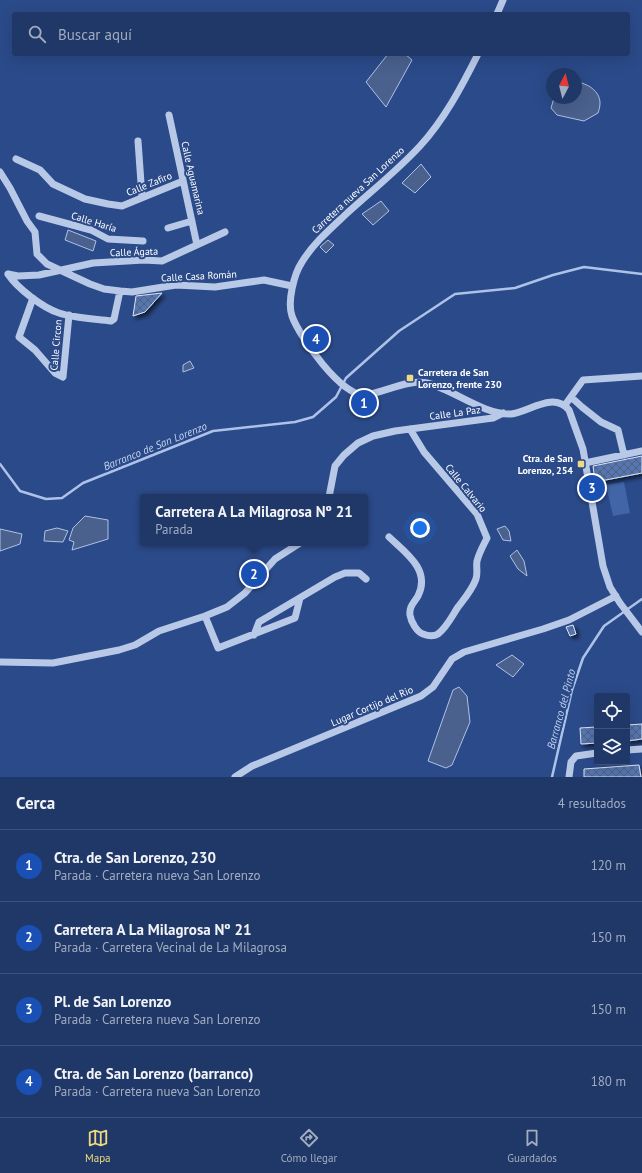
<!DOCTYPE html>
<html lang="es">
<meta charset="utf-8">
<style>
body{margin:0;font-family:"PT Sans",sans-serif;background:#283f6d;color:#f1f3f6}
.controls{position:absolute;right:12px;bottom:12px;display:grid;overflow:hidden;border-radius:4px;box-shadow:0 4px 16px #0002}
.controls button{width:36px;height:36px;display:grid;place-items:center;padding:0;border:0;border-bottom:1px solid #3d527b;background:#203867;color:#f1f3f6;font:20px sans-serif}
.compass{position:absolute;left:546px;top:68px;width:36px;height:36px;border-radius:50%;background:#203867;box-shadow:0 4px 16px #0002;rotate:7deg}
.you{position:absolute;left:420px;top:528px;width:14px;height:14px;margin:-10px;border:3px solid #fff;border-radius:50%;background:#1a73e8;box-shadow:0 0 0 6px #1a73e833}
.badge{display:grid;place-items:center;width:26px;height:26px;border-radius:50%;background:#efda80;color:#fff;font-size:13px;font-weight:700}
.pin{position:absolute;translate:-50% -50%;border:2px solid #fff;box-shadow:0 1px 4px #0006}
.popup{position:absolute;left:140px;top:494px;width:228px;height:52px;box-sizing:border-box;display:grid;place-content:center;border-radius:4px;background:#203867;filter:drop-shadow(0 1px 3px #0005);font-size:13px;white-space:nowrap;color:#a2acc0}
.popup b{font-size:15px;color:#f1f3f6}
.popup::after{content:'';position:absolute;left:50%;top:100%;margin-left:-8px;border:8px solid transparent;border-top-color:#203867}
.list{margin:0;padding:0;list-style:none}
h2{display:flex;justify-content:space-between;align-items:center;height:52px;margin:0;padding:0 16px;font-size:17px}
h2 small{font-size:13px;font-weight:400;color:#a2acc0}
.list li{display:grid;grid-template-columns:26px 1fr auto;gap:12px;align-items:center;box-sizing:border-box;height:72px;padding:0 16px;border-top:1px solid #3d527b}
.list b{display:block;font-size:15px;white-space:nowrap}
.list p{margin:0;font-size:13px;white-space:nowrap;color:#a2acc0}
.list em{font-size:13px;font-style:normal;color:#a2acc0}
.icon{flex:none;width:22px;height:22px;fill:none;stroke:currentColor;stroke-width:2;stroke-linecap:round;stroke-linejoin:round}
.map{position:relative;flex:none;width:642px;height:777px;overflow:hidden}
.search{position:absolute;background:#203867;box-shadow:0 4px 16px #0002;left:12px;right:12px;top:12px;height:44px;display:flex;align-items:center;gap:10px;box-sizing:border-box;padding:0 14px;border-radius:4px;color:#a2acc0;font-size:15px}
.sheet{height:340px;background:#203867}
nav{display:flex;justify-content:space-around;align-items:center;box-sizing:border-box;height:56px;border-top:1px solid #3d527b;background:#203867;font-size:11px;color:#a2acc0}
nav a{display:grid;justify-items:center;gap:2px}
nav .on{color:#efda80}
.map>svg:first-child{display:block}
</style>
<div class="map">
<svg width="642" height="777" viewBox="0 0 642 777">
<defs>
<pattern id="building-cross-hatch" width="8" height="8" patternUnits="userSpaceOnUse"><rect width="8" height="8" fill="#5676b2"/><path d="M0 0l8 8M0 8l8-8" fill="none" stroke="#51617f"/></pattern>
<filter id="shadow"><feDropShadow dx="3" dy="3" stdDeviation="2" flood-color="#0009"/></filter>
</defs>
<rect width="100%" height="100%" fill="#2b4a89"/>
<!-- pitch -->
<path fill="#4265a7" d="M624 482 630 513 613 516 606 485Z"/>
<!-- water -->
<path fill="#4a608d" stroke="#adc2e8" d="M388 54H405L412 60 386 107 366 82Z
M576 82C587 83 600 91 600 103 600 107 599 110 598 113L584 121 557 115 551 108 554 98H576Z
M421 164 431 177 415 193 402 183Z
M381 201 389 211 373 225 362 214Z
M68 230 96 241 93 251 65 240Z
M328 240 334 245 326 253 320 247Z
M190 361 194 368 183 372V365Z
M85 516 108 520V539L72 550 74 542 69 540 73 528Z
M505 526 509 531 511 541 503 540 497 529Z
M57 528 68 531 63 542 44 541 45 531Z
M0 529 22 534 20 544 0 551Z
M517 550 524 561 527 576 518 569 510 556Z
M512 655 524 664 513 677 496 665Z
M459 687 467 696 470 722 452 765 446 768 428 761 453 690Z"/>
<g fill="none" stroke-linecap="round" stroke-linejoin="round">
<!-- stream -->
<path stroke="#adc2e8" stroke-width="2.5" d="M0 464 20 491 46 499 62 498 83 483 213 431 295 422 313 417 336 397 346 378 399 331 455 294 515 288 553 275 584 267 642 274
M552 777 572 690 583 658 604 626 642 599"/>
</g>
<!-- building -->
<path fill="url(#building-cross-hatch)" stroke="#dce5f7" filter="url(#shadow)" d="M162 293 145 312 133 316 136 296Z
M642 456V473L595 482 593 466Z
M573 625 576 634 570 636 566 627Z
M642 724V739L627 741V725Z
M596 727 597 743 581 744 580 728Z
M639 765 641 777H584V769Z"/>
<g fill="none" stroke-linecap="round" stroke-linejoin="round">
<!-- minor -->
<path stroke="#b8c9e8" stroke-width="7" d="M497 14 503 0
M478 54C462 86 444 120 420 146 397 171 369 193 344 216 329 230 313 244 302 262 294 274 287 302 292 316 299 336 342 398 366 395 385 392 409 379 427 383 453 389 483 415 511 414 529 412 553 391 569 410L583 449 603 566 610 587 620 603 642 632
M169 115 197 245
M138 141 142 197
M16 159 40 170 53 184 85 199 108 204 122 206 183 181
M0 172 10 188 27 221 35 232 37 254 47 264 90 284 104 289 120 291 132 292 176 285 215 287 264 280 292 286
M39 216 91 230 108 239 143 241
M168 228 192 221
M8 274 18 276 39 275 93 263 144 260 162 261 225 232
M8 274C17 288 43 308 59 313 73 318 96 319 111 321L114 319 120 291
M33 298 19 337 35 350 55 373 63 377 69 315
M571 397 582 407 601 422 618 430 624 455
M565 405 583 380 642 376
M585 463 642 451
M329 497 335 466 344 455 358 443 373 436 395 431 493 418 503 413
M389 537C406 553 431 570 418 596 414 603 409 606 410 615 411 622 417 632 423 634 428 636 433 637 438 634 447 627 452 616 458 607 465 598 472 590 476 579 478 573 476 567 477 561 479 553 483 546 487 538L477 514 424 452 410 429
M205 616 218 648 295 618 300 598
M254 635 259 622 335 577 345 573H359L366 579
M0 662 53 663 119 650 135 645 159 631 205 616 227 607 245 593 275 559 300 543
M627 750 642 749
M235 777 252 766 421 696 433 687 452 659 464 652 543 629 569 620 616 596
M569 777 571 762 576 756 597 753"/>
</g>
<!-- markers -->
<g fill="#efda80" stroke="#2b4a89" stroke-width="1.5">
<rect x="406" y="374" width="8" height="8" rx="2"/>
<rect x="577" y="460" width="8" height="8" rx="2"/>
</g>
<g text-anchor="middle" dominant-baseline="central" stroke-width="4" stroke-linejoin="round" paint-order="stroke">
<!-- street labels -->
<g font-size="10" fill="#fff" stroke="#2b4a89">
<text transform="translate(193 178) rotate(77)">Calle Aguamarina</text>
<text transform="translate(149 184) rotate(-22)">Calle Zafiro</text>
<text transform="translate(358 190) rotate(-43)">Carretera nueva San Lorenzo</text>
<text transform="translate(94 222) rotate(17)">Calle Haría</text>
<text transform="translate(134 252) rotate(-2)">Calle Ágata</text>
<text transform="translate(199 276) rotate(-3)">Calle Casa Román</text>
<text transform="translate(56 345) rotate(-85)">Calle Circon</text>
<text transform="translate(455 413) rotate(-8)">Calle La Paz</text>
<text transform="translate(466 488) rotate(51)">Calle Calvario</text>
<text transform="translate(372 706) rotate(-23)">Lugar Cortijo del Rio</text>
</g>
<!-- poi labels -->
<g font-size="10" font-weight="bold" fill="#fff" stroke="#2b4a89" text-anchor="start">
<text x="418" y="372">Carretera de San<tspan x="418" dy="12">Lorenzo, frente 230</tspan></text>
<text x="573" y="458" text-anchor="end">Ctra. de San<tspan x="573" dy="12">Lorenzo, 254</tspan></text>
</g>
<!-- water labels -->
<g font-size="11" font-style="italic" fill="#c4d3f0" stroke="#2b4a89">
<text transform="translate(155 446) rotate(-22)">Barranco de San Lorenzo</text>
<text transform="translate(561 709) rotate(-75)">Barranco del Pinto</text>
</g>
</g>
</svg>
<div class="controls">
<button><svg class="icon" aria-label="locate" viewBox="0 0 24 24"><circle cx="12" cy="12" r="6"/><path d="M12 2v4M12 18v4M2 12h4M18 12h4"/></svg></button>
<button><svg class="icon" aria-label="layers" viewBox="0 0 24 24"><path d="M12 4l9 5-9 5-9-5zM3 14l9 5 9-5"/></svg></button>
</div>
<svg class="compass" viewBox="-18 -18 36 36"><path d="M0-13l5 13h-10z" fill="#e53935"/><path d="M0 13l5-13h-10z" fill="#a2acc0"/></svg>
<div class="you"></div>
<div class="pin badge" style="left:364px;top:403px;background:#1a4fb4">1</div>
<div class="pin badge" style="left:254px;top:574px;background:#1a4fb4">2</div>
<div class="popup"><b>Carretera A La Milagrosa Nº 21</b>Parada</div>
<div class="pin badge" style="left:592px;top:488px;background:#1a4fb4">3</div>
<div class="pin badge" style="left:316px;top:339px;background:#1a4fb4">4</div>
<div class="search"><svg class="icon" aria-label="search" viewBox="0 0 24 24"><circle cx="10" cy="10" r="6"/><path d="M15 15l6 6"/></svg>Buscar aquí</div>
</div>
<section class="sheet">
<h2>Cerca<small>4 resultados</small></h2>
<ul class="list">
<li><span class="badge" style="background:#1a4fb4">1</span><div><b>Ctra. de San Lorenzo, 230</b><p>Parada · Carretera nueva San Lorenzo</p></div><em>120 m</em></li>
<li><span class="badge" style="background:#1a4fb4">2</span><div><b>Carretera A La Milagrosa Nº 21</b><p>Parada · Carretera Vecinal de La Milagrosa</p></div><em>150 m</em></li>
<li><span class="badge" style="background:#1a4fb4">3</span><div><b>Pl. de San Lorenzo</b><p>Parada · Carretera nueva San Lorenzo</p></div><em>150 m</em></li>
<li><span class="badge" style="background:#1a4fb4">4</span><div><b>Ctra. de San Lorenzo (barranco)</b><p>Parada · Carretera nueva San Lorenzo</p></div><em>180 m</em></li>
</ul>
</section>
<nav>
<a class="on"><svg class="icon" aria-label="map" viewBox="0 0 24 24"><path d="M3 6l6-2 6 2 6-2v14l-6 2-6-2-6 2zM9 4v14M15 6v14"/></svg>Mapa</a>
<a><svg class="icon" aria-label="directions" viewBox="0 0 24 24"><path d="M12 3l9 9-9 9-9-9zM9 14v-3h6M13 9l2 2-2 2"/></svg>Cómo llegar</a>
<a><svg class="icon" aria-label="saved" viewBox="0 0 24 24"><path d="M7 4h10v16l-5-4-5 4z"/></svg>Guardados</a>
</nav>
